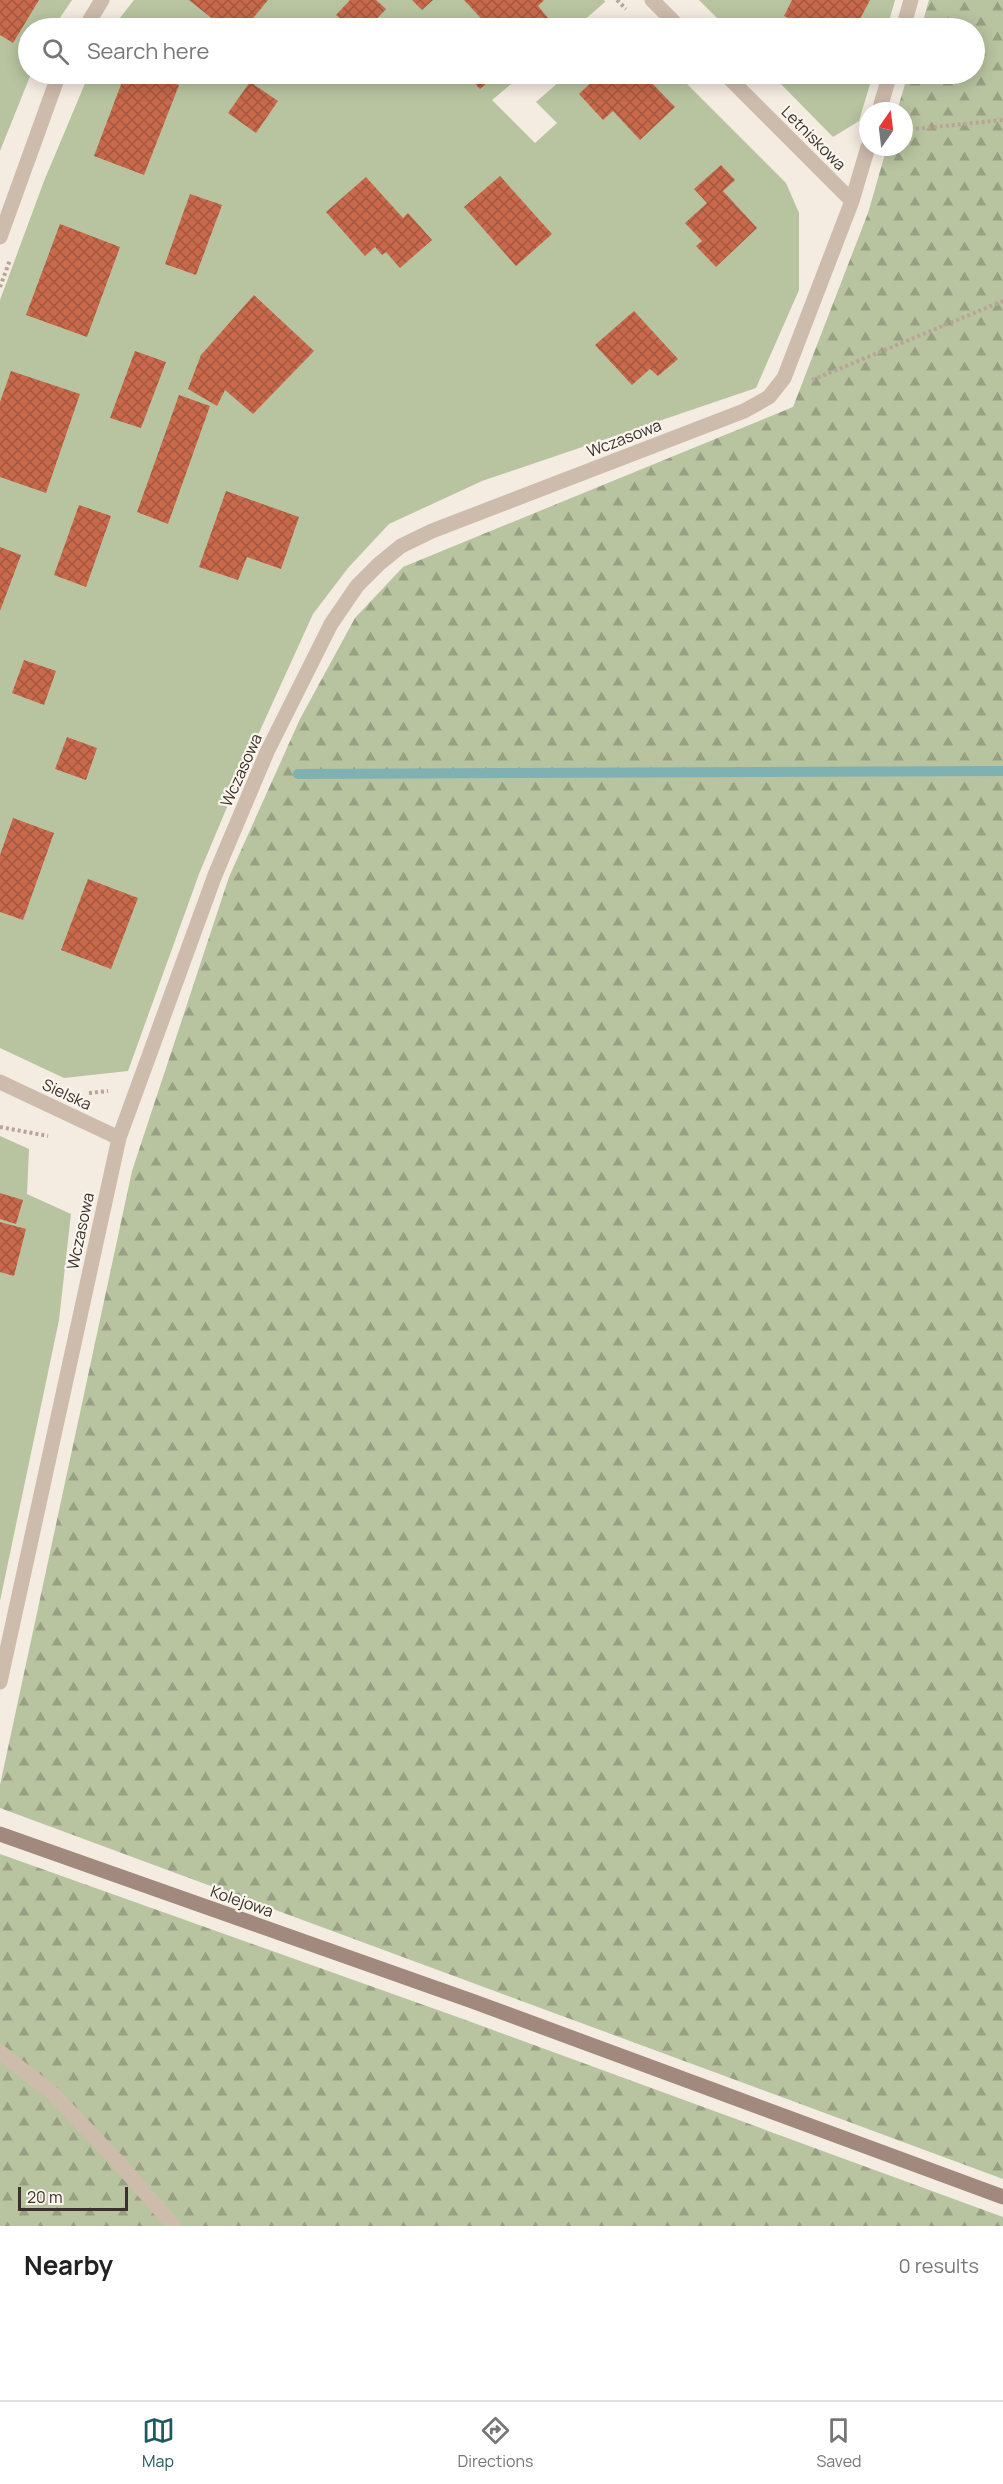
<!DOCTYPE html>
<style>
body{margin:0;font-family:Manrope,sans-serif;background:#f2f2f2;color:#222}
.compass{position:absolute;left:859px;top:102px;width:54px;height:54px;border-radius:50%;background:#fff;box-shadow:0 3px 15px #0003;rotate:14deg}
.scale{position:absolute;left:18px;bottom:15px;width:110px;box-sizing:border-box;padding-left:6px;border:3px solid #3b302b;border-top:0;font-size:16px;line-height:21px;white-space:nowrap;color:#3b302b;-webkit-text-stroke:4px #fbf5ee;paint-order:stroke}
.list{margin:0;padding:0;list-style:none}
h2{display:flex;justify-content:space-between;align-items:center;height:78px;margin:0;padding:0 24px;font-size:26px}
h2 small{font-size:20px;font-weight:400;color:#767676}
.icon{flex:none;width:33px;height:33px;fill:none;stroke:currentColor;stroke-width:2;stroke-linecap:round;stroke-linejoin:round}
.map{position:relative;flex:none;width:1003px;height:2226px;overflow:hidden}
.search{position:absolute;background:#fff;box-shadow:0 3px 15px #0003;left:18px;right:18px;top:18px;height:66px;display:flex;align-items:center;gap:15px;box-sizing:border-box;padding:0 21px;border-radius:33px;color:#767676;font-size:22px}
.sheet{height:174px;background:#fff}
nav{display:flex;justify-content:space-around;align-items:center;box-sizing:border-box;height:84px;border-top:2px solid #e0e0e0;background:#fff;font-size:16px;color:#767676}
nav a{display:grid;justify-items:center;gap:3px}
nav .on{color:#1f5a5e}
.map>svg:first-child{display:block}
</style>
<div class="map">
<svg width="1003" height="2226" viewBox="0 0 1003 2226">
<defs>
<pattern id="forest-firs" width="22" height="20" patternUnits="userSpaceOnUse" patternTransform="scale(1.5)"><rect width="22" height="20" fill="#b8c4a0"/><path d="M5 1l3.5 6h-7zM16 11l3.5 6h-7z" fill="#97a083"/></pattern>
<pattern id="building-cross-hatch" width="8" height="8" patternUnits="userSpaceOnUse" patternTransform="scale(1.5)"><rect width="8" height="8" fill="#c8694b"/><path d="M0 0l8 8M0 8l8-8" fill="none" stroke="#a4573f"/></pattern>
</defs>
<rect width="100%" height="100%" fill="#f4ebe1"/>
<!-- forest -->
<path fill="url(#forest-firs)" d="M929 0H1003V2179L0 1808V1785L132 1171 229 877 300 719 355 618 403 567 793 407 868 213 887 147H904V111H897L908 74H974V28H921Z
M0 1854 463 2019 1003 2217V2226H0Z"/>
<!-- green -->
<path fill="#b8c4a0" d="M0 0H72L53 28H28V74H31L0 151Z
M134 0H604L605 2 575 28H112Z
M699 0H895L887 28H727Z
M89 74H523L492 100 535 143 557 123 536 102 568 74H677L786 183 799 213V290L756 388 482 481 389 524 348 568 313 614 248 757 199 874 128 1071 64 1078 0 1048V300L44 181Z
M771 74H873L859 121 833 137Z
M0 1136 29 1149 27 1194 71 1214 59 1320 0 1601Z"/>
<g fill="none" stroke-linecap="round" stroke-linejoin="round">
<!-- stream -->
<path stroke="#7fb0b2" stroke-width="10" d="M298 774 1003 771"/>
</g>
<!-- building -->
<path fill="url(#building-cross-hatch)" d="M0 0H39L13 43 0 35Z
M189 0H268L245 28H224Z
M350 0H376L386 9 368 28H351L336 15Z
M412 0H433L422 10Z
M464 0H544L538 6 553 24 548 28H490Z
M792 0H870L855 28H810L784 16Z
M125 74H149L179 85 144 175 94 156Z
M466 74H498L480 89Z
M600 74H639L643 77 645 76 675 107 640 140 613 111 603 120 579 94Z
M250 82 278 101 256 133 228 113Z
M721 165 735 180 723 191 757 228 716 267 696 246 702 241 685 223 707 203 694 189Z
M500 176 552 234 516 266 464 207Z
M366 177 403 218 408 213 432 240 400 268 386 252 382 255 375 247 365 256 326 212Z
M190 194 222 205 196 275 165 264Z
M60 224 120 247 87 337 26 315Z
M254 295 314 351 253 414 225 390 217 406 188 389 201 355Z
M634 311 678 359 658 376 650 369 632 385 595 345Z
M135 351 166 362 141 428 110 418Z
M11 371 80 394 46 493 0 477V402Z
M179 395 210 406 168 524 137 512Z
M226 491 299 517 281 569 247 557 238 580 199 567Z
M79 505 111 516 86 587 54 575Z
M0 547 21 555 0 611Z
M24 660 56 671 44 705 12 693Z
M67 737 97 748 86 780 55 769Z
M13 818 54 833 23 920 0 912V855Z
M88 879 138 898 111 969 61 950Z
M0 1193 23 1200 16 1224 0 1219Z
M0 1222 26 1229 14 1276 0 1272Z"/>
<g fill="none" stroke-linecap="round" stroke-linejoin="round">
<!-- path -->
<path stroke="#b9a596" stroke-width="4" stroke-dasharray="3 3" stroke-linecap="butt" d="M617 0 626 9
M692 74 700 82
M904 130 1003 120
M0 287 10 260
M812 380 1003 301
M89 1093 108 1091
M0 1127 48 1136"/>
<!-- lane -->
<path stroke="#cdbbac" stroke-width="15" d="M0 2052 53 2094 119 2163 174 2226"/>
<!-- street -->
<path stroke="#cdbbac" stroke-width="15" d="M652 0 680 28
M85 28 102 0
M903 28 911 0
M725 74 852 201
M879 111 890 74
M0 237 59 74
M0 1082 119 1138
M0 1682 119 1138 215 875 267 752 331 624 357 586 379 564 401 546 432 531 744 411 769 397 784 378 852 201 868 147"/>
<!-- secondary -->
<path stroke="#a18a7d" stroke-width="15" d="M0 1834 472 2001 1003 2197"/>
</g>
<g text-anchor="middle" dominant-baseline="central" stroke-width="4.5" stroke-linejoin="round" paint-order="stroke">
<!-- street labels -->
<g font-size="16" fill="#3b302b" stroke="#fbf5ee">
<text transform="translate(814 138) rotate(45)">Letniskowa</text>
<text transform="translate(624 438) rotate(-21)">Wczasowa</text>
<text transform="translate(241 770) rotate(-66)">Wczasowa</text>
<text transform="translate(67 1094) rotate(25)">Sielska</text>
<text transform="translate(80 1231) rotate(-78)">Wczasowa</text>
<text transform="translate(242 1901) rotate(19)">Kolejowa</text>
</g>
</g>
</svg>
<svg class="compass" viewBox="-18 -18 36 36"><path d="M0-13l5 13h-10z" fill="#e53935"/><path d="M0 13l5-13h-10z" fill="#767676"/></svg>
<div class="scale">20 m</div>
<div class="search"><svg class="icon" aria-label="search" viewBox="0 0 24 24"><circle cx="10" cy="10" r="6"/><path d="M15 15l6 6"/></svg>Search here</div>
</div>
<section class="sheet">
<h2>Nearby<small>0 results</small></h2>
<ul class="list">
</ul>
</section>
<nav>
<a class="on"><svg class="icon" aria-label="map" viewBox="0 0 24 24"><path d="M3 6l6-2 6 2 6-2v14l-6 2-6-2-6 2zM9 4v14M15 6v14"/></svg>Map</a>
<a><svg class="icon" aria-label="directions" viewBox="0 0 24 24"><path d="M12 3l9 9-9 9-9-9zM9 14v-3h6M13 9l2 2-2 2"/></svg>Directions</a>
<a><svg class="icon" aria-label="saved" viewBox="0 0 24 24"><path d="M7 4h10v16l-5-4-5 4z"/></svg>Saved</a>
</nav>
